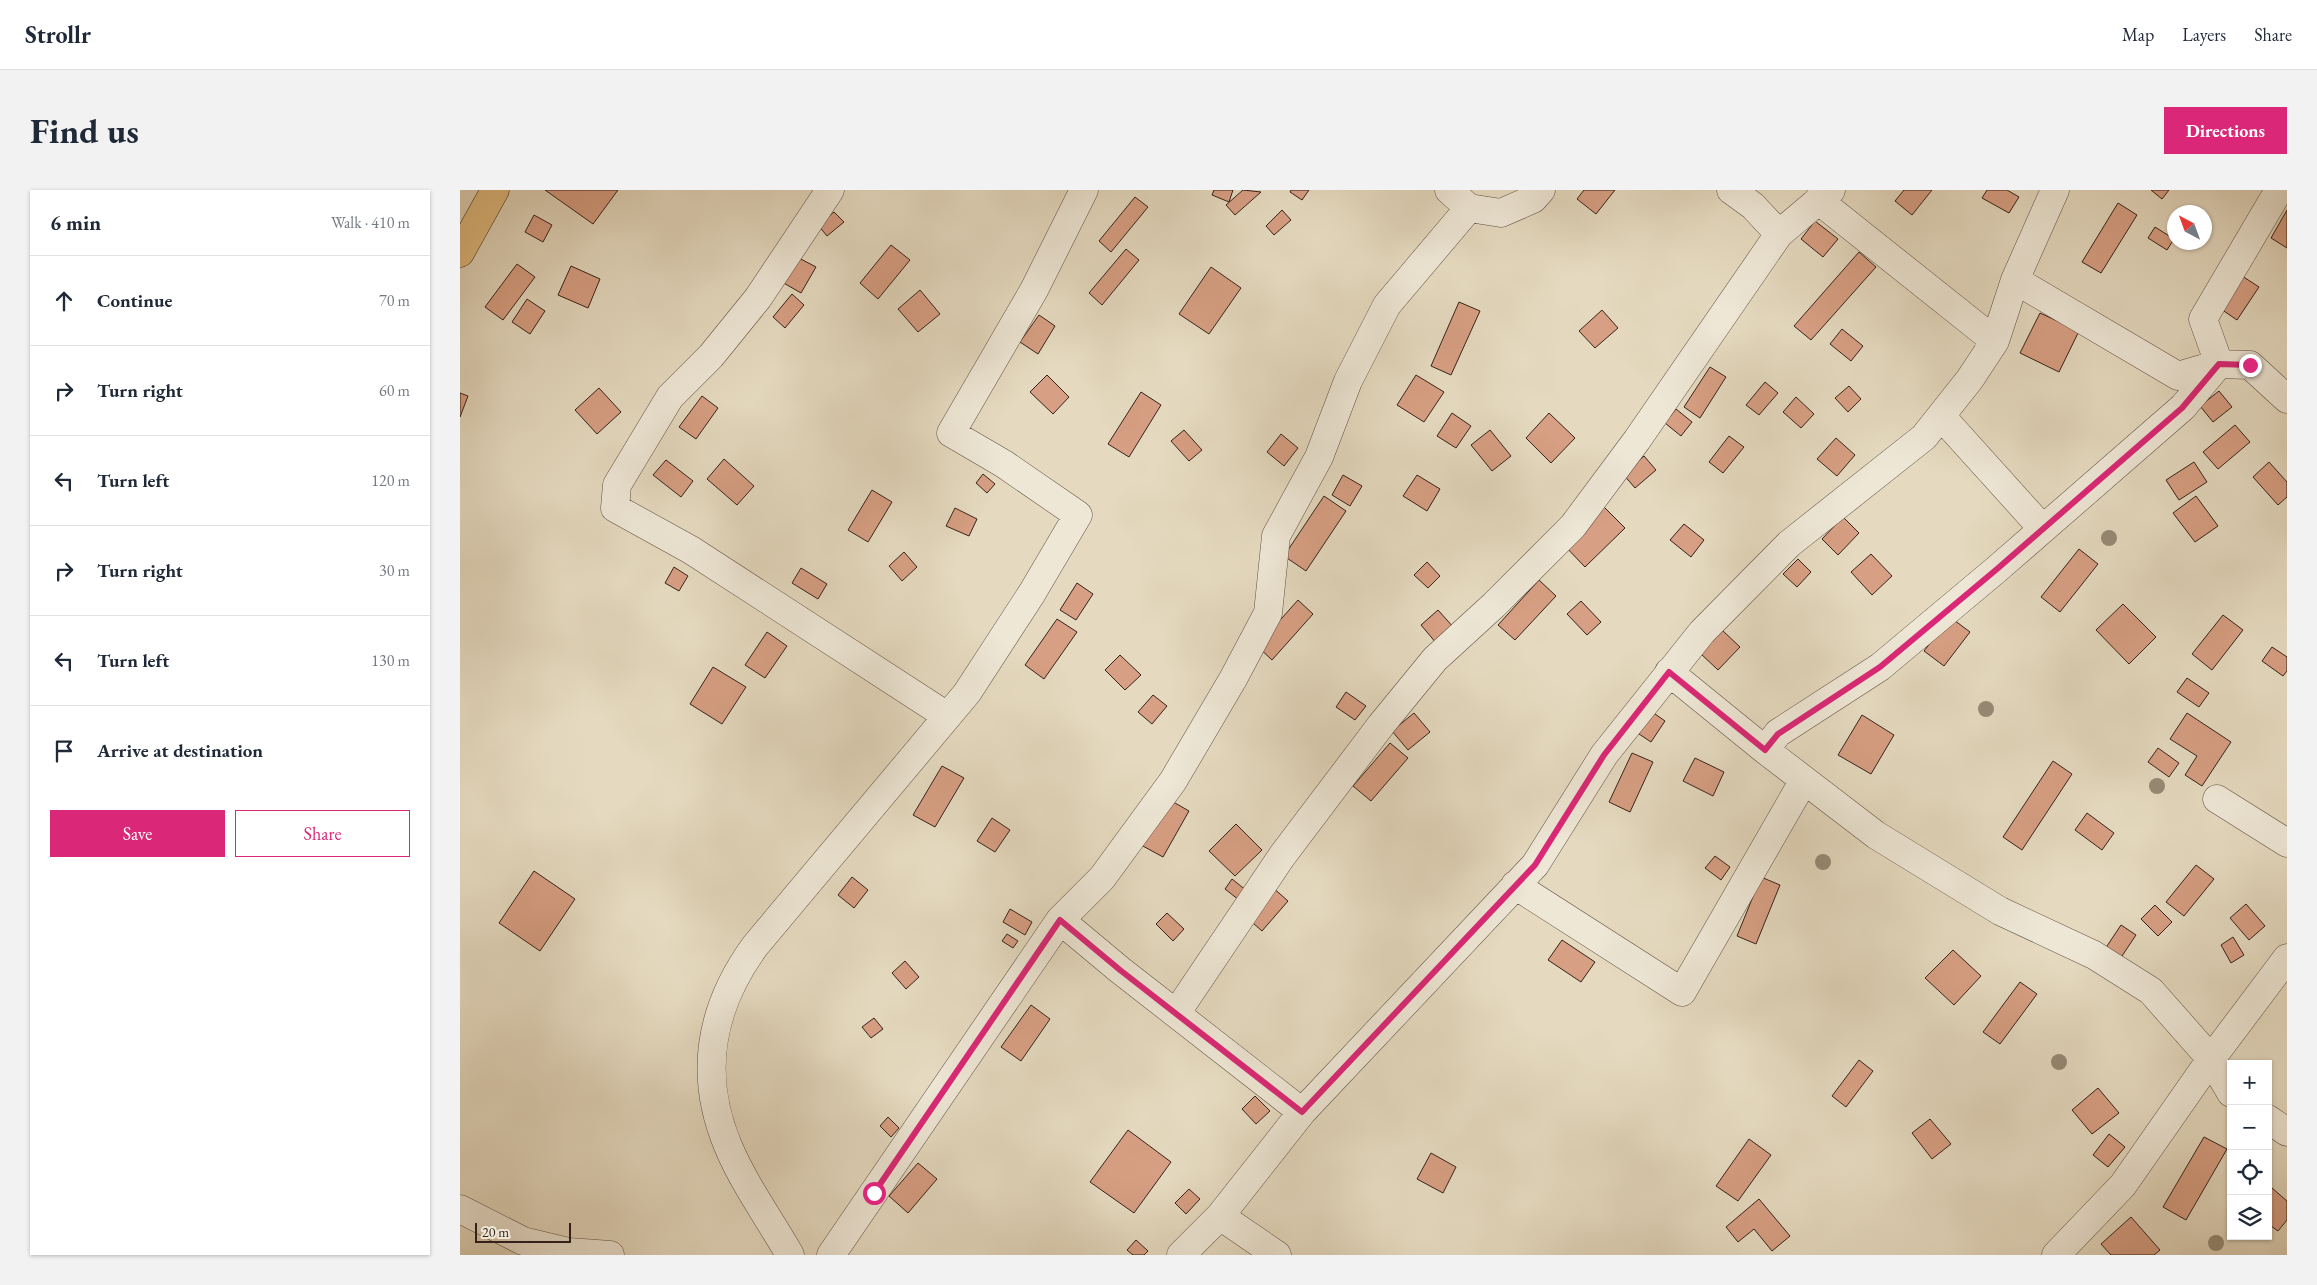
<!DOCTYPE html>
<meta charset="utf-8">
<style>
body{margin:0;font-family:"EB Garamond",serif;background:#f2f2f3;color:#1f2937}
.controls{position:absolute;right:15px;bottom:15px;display:grid;overflow:hidden;border-radius:0px;box-shadow:0 1px 4px #0004}
.controls button{width:45px;height:45px;display:grid;place-items:center;padding:0;border:0;border-bottom:1px solid #e0e1e3;background:#fff;color:#1f2937;font:25px sans-serif}
.compass{position:absolute;left:1707px;top:15px;width:45px;height:45px;border-radius:50%;background:#fff;box-shadow:0 1px 4px #0004;rotate:319deg}
.scale{position:absolute;left:15px;bottom:12px;width:96px;box-sizing:border-box;padding-left:5px;border:2px solid #37221b;border-top:0;font-size:14px;line-height:18px;white-space:nowrap;color:#37221b;-webkit-text-stroke:4px #eee7d6;paint-order:stroke}
.stop{position:absolute;width:15px;height:15px;margin:-11px;border:4px solid #db2777;border-radius:50%;background:#fff}
.stop.end{background:#db2777;border-color:#fff;box-shadow:0 1px 5px #0008}
.list{margin:0;padding:0;list-style:none}
h2{display:flex;justify-content:space-between;align-items:center;height:65px;margin:0;padding:0 20px;font-size:21px}
h2 small{font-size:16px;font-weight:400;color:#747a83}
.list li{display:grid;grid-template-columns:32px 1fr auto;gap:15px;align-items:center;box-sizing:border-box;height:90px;padding:0 20px;border-top:1px solid #e0e1e3}
.list b{display:block;font-size:19px;white-space:nowrap}
.list em{font-size:16px;font-style:normal;color:#747a83}
.actions{display:flex;gap:10px;padding:15px 20px}
.actions a{flex:1;padding:11px 0;border:1px solid #db2777;border-radius:0px;text-align:center;font-size:18px;color:#db2777}
.actions .main{background:#db2777;color:#fff}
.icon{flex:none;width:28px;height:28px;fill:none;stroke:currentColor;stroke-width:2;stroke-linecap:round;stroke-linejoin:round}
.map{position:relative;flex:none;width:1827px;height:1065px;overflow:hidden;border-radius:0px}
header{display:flex;align-items:center;gap:30px;box-sizing:border-box;height:70px;padding:0 25px;background:#fff;border-bottom:1px solid #e0e1e3}
header strong{font-size:24px}
nav{display:flex;gap:28px;margin-inline-start:auto;font-size:18px}
.intro{display:flex;align-items:center;justify-content:space-between;box-sizing:border-box;height:120px;padding:0 30px}
h1{margin:0;font-size:35px}
.button{padding:12px 22px;border-radius:0px;background:#db2777;color:#fff;font-size:18px;font-weight:700}
main{display:flex;gap:30px;padding:0 30px}
aside{flex:1;background:#fff;border-radius:0px;box-shadow:0 1px 4px #0004}
.map>svg:first-child{display:block}
</style>
<header>
<strong>Strollr</strong>
<nav><a>Map</a><a>Layers</a><a>Share</a></nav>
</header>
<div class="intro"><h1>Find us</h1><a class="button">Directions</a></div>
<main>
<aside>
<h2>6 min<small>Walk · 410 m</small></h2>
<ul class="list">
<li><svg class="icon" aria-label="ahead" viewBox="0 0 24 24"><path d="M12 20V5M6 11l6-6 6 6"/></svg><div><b>Continue</b></div><em>70 m</em></li>
<li><svg class="icon" aria-label="right" viewBox="0 0 24 24"><path d="M7 20v-9h11M14 6l5 5-5 5"/></svg><div><b>Turn right</b></div><em>60 m</em></li>
<li><svg class="icon" aria-label="left" viewBox="0 0 24 24"><path d="M17 20v-9H6M10 6l-5 5 5 5"/></svg><div><b>Turn left</b></div><em>120 m</em></li>
<li><svg class="icon" aria-label="right" viewBox="0 0 24 24"><path d="M7 20v-9h11M14 6l5 5-5 5"/></svg><div><b>Turn right</b></div><em>30 m</em></li>
<li><svg class="icon" aria-label="left" viewBox="0 0 24 24"><path d="M17 20v-9H6M10 6l-5 5 5 5"/></svg><div><b>Turn left</b></div><em>130 m</em></li>
<li><svg class="icon" aria-label="arrive" viewBox="0 0 24 24"><path d="M6 21V4h12l-3 4 3 4H6"/></svg><div><b>Arrive at destination</b></div></li>
</ul>
<div class="actions"><a class="main">Save</a><a>Share</a></div>
</aside>
<div class="map">
<svg width="1827" height="1065" viewBox="0 0 1827 1065">
<rect width="100%" height="100%" fill="#e5dac0"/>
<filter id="stains"><feTurbulence type="fractalNoise" baseFrequency=".004" numOctaves="4"/><feColorMatrix values="0 0 0 0 .2 0 0 0 0 .09 0 0 0 0 .02 0 0 0 .5 -.17"/></filter>
<radialGradient id="worn" r=".72"><stop offset=".6" stop-color="#630" stop-opacity="0"/><stop offset="1" stop-color="#630" stop-opacity=".3"/></radialGradient>
<!-- building -->
<path fill="#d79f83" stroke="#37221b" d="M85 0H158L133 34Z
M754 0H773L769 12 752 5Z
M783 0 801 2 775 25 766 15Z
M831 0H849L842 10 830 2Z
M1124 0H1155L1136 24 1117 9Z
M1444 0H1472L1452 25 1435 11Z
M1527 0H1547L1559 7 1549 23 1522 8Z
M1691 0H1709L1702 9Z
M675 7 688 17 651 62 639 51Z
M1658 13 1677 25 1641 83 1622 72Z
M822 20 831 30 814 45 806 36Z
M1827 20V58L1811 48Z
M374 22 384 32 367 46 358 35Z
M74 25 92 35 83 52 65 42Z
M1355 31 1378 49 1363 67 1341 49Z
M1695 37 1714 49 1707 60 1688 48Z
M431 55 450 70 418 109 400 93Z
M666 59 679 70 642 115 629 103Z
M1399 62 1416 77 1351 150 1334 136Z
M337 67 356 77 341 103 322 92Z
M57 74 75 87 43 130 25 117Z
M111 76 140 89 128 118 98 105Z
M751 77 781 98 749 144 719 124Z
M1779 84 1799 97 1777 130 1758 117Z
M460 100 480 124 458 142 438 119Z
M332 104 344 115 325 138 313 127Z
M67 109 85 121 70 144 52 132Z
M999 112 1020 121 991 185 971 176Z
M1142 120 1158 138 1135 158 1119 141Z
M1580 123 1619 141 1599 182 1560 163Z
M579 125 595 136 578 164 560 152Z
M1382 139 1403 156 1391 171 1370 154Z
M1250 177 1266 187 1240 228 1224 217Z
M587 185 609 207 593 224 570 202Z
M956 185 984 202 964 232 937 215Z
M1305 192 1318 203 1299 225 1286 215Z
M1389 196 1401 209 1388 222 1375 208Z
M139 198 161 222 137 244 115 220Z
M1759 201 1772 217 1753 232 1740 216Z
M681 202 701 215 669 267 648 254Z
M0 203 8 206 0 227Z
M242 206 258 218 236 249 219 237Z
M1336 207 1354 224 1341 238 1323 222Z
M1216 219 1232 232 1221 246 1205 233Z
M992 223 1011 236 996 258 977 246Z
M1089 223 1115 248 1091 273 1066 248Z
M1775 235 1790 252 1758 279 1743 262Z
M724 240 742 260 729 271 711 251Z
M1030 240 1051 266 1032 281 1011 255Z
M821 244 838 258 824 276 807 262Z
M1269 246 1284 257 1263 283 1249 272Z
M1376 248 1395 265 1377 286 1357 269Z
M1184 266 1196 280 1175 298 1163 284Z
M264 269 294 296 277 315 247 289Z
M206 270 233 291 221 307 193 285Z
M1734 272 1747 292 1719 310 1706 290Z
M1809 272 1827 292V307L1818 315 1793 287Z
M523 284 535 294 527 303 516 293Z
M883 285 902 296 890 316 872 305Z
M957 285 980 299 967 321 943 306Z
M412 300 432 312 408 352 388 340Z
M864 306 886 321 846 381 824 366Z
M1736 306 1758 336 1735 352 1713 323Z
M1142 315 1165 338 1125 377 1102 353Z
M495 318 517 329 509 346 486 336Z
M1383 327 1399 343 1378 365 1362 349Z
M1224 334 1244 350 1231 367 1210 350Z
M1619 359 1638 374 1600 422 1581 407Z
M444 362 457 377 442 391 429 376Z
M1411 364 1432 386 1412 405 1391 382Z
M1338 369 1351 382 1337 397 1323 384Z
M967 372 980 386 968 398 954 385Z
M214 377 228 386 219 401 205 393Z
M341 378 367 394 358 409 332 393Z
M1079 390 1096 406 1055 450 1038 435Z
M617 393 633 404 616 430 600 420Z
M838 410 853 424 812 470 797 456Z
M1121 411 1141 432 1127 445 1107 424Z
M1663 414 1696 447 1669 474 1636 440Z
M978 420 995 439 977 454 961 435Z
M1763 425 1783 440 1752 480 1732 464Z
M1490 427 1510 442 1484 476 1464 461Z
M597 429 617 442 584 489 565 475Z
M1262 440 1280 457 1258 480 1240 463Z
M307 442 327 456 305 488 285 475Z
M1812 457 1827 467V481L1823 486 1802 471Z
M660 465 681 485 665 500 645 480Z
M253 477 286 497 262 534 230 514Z
M1727 488 1749 503 1739 517 1717 502Z
M886 502 906 516 895 530 876 517Z
M693 505 707 516 692 534 678 522Z
M1188 519 1205 531 1191 552 1173 540Z
M954 523 970 542 948 560 932 541Z
M1727 523 1771 552 1742 596 1725 585 1737 566 1710 549Z
M1402 525 1434 545 1411 584 1378 565Z
M930 553 948 568 911 611 893 596Z
M1698 558 1719 573 1709 587 1688 572Z
M1172 563 1193 572 1170 622 1149 612Z
M1235 568 1264 582 1253 606 1223 591Z
M1593 571 1612 584 1562 660 1543 647Z
M482 576 504 588 475 637 453 625Z
M708 609 729 621 703 667 681 655Z
M1627 623 1654 643 1642 660 1615 640Z
M532 628 550 640 535 662 517 651Z
M776 634 802 660 775 686 749 661Z
M1255 666 1270 677 1261 690 1245 678Z
M1736 675 1754 689 1724 726 1706 712Z
M74 681 115 709 80 761 39 733Z
M392 687 408 700 394 718 378 705Z
M1301 687 1320 695 1296 754 1277 746Z
M772 689 787 701 779 710 765 699Z
M811 696 828 711 802 741 785 726Z
M1786 714 1805 736 1789 750 1770 728Z
M1695 715 1712 732 1698 746 1681 729Z
M550 719 572 732 565 745 543 732Z
M707 723 724 739 713 751 696 734Z
M1661 735 1676 745 1660 769 1645 759Z
M547 744 558 751 553 758 542 751Z
M1773 747 1784 765 1771 773 1761 755Z
M1102 750 1135 772 1121 792 1088 770Z
M1493 760 1521 786 1494 815 1465 788Z
M445 771 459 787 446 799 432 783Z
M1560 792 1577 804 1540 854 1523 842Z
M571 815 590 829 561 871 541 857Z
M414 828 423 839 411 848 402 837Z
M1399 870 1413 881 1386 917 1372 906Z
M1638 898 1659 923 1632 944 1612 920Z
M795 906 810 921 796 934 782 919Z
M428 927 439 938 431 947 420 936Z
M1470 929 1491 954 1472 969 1452 943Z
M668 940 711 972 674 1023 630 992Z
M1649 944 1665 957 1648 977 1633 965Z
M1744 947 1767 959 1726 1030 1703 1017Z
M1289 949 1311 965 1278 1011 1256 996Z
M971 963 996 977 983 1003 957 989Z
M458 973 477 989 448 1023 429 1006Z
M1812 998 1827 1011V1030L1818 1041 1808 1034V1003Z
M729 999 740 1009 726 1024 715 1013Z
M1299 1009 1330 1046 1312 1061 1294 1039 1278 1052 1266 1037Z
M1671 1027 1700 1060 1694 1065H1651L1641 1054Z
M676 1050 688 1061 684 1065H673L667 1060Z"/>
<g fill="none" stroke-linecap="round" stroke-linejoin="round">
<defs>
<path id="street" d="M370 0 298 108 251 166 210 207 157 295 155 318 231 360 487 526
M989 0 1009 18 1041 23 1073 9 1081 0
M1271 0 1293 16 1319 44
M1358 10 1535 151
M1555 90 1718 186 1759 174 1790 175 1827 209
M1759 174 1743 129 1819 0
M1481 226 1583 339
M1209 482 1305 560 1416 645 1540 721 1634 765 1691 801 1751 869 1771 903
M1305 560 1318 543 1420 477 1537 379 1723 217 1759 174
M1757 609 1827 653
M1055 695 1222 802 1344 590
M600 730 660 780 842 922
M717 822 822 666 921 535 975 469 1034 415 1113 336 1177 250 1319 44 1371 0
M1808 929 1827 942
M0 1019 63 1051 109 1062 150 1065
M760 1026 817 1065
M330 1065C310 1030 284 994 268 956 238 884 250 818 295 756L507 503 572 403 618 325 544 274 491 243 574 100 624 0
M371 1065 600 730 642 688 713 591 773 489 808 423 816 346 859 267 888 191 927 115 1009 18
M721 1065 760 1026 842 922 1075 675 1144 565 1242 442 1329 354 1464 247 1510 189 1535 151 1555 90 1595 0
M1596 1065 1663 995 1751 869 1827 768"/>
<path id="highway" d="M0 63 35 0"/>
</defs>
<!-- street casing -->
<use href="#street" stroke="#625044" stroke-width="29"/>
<!-- highway casing -->
<use href="#highway" stroke="#37221b" stroke-width="29"/>
<!-- street -->
<use href="#street" stroke="#eee7d6" stroke-width="28"/>
<!-- highway -->
<use href="#highway" stroke="#e2bd80" stroke-width="28"/>
</g>
<!-- trees -->
<g fill="#968b76">
<circle cx="1649" cy="348" r="8"/>
<circle cx="1526" cy="519" r="8"/>
<circle cx="1697" cy="596" r="8"/>
<circle cx="1363" cy="672" r="8"/>
<circle cx="1599" cy="872" r="8"/>
<circle cx="1756" cy="1053" r="8"/>
</g>
<g fill="none" stroke-linecap="round" stroke-linejoin="round">
<!-- route -->
<path stroke="#db2777" stroke-width="6" d="M414 1003 600 730 660 780 842 922 1075 675 1144 565 1209 482 1305 560 1318 544 1420 477 1537 379 1722 218 1759 174 1790 175"/>
</g>
<rect width="100%" height="100%" filter="url(#stains)"/>
<rect width="100%" height="100%" fill="url(#worn)"/>
</svg>
<div class="controls">
<button>+</button>
<button>−</button>
<button><svg class="icon" aria-label="locate" viewBox="0 0 24 24"><circle cx="12" cy="12" r="6"/><path d="M12 2v4M12 18v4M2 12h4M18 12h4"/></svg></button>
<button><svg class="icon" aria-label="layers" viewBox="0 0 24 24"><path d="M12 4l9 5-9 5-9-5zM3 14l9 5 9-5"/></svg></button>
</div>
<svg class="compass" viewBox="-18 -18 36 36"><path d="M0-13l5 13h-10z" fill="#e53935"/><path d="M0 13l5-13h-10z" fill="#747a83"/></svg>
<div class="scale">20 m</div>
<div class="stop" style="left:414px;top:1003px"></div>
<div class="stop end" style="left:1790px;top:175px"></div>
</div>
</main>
